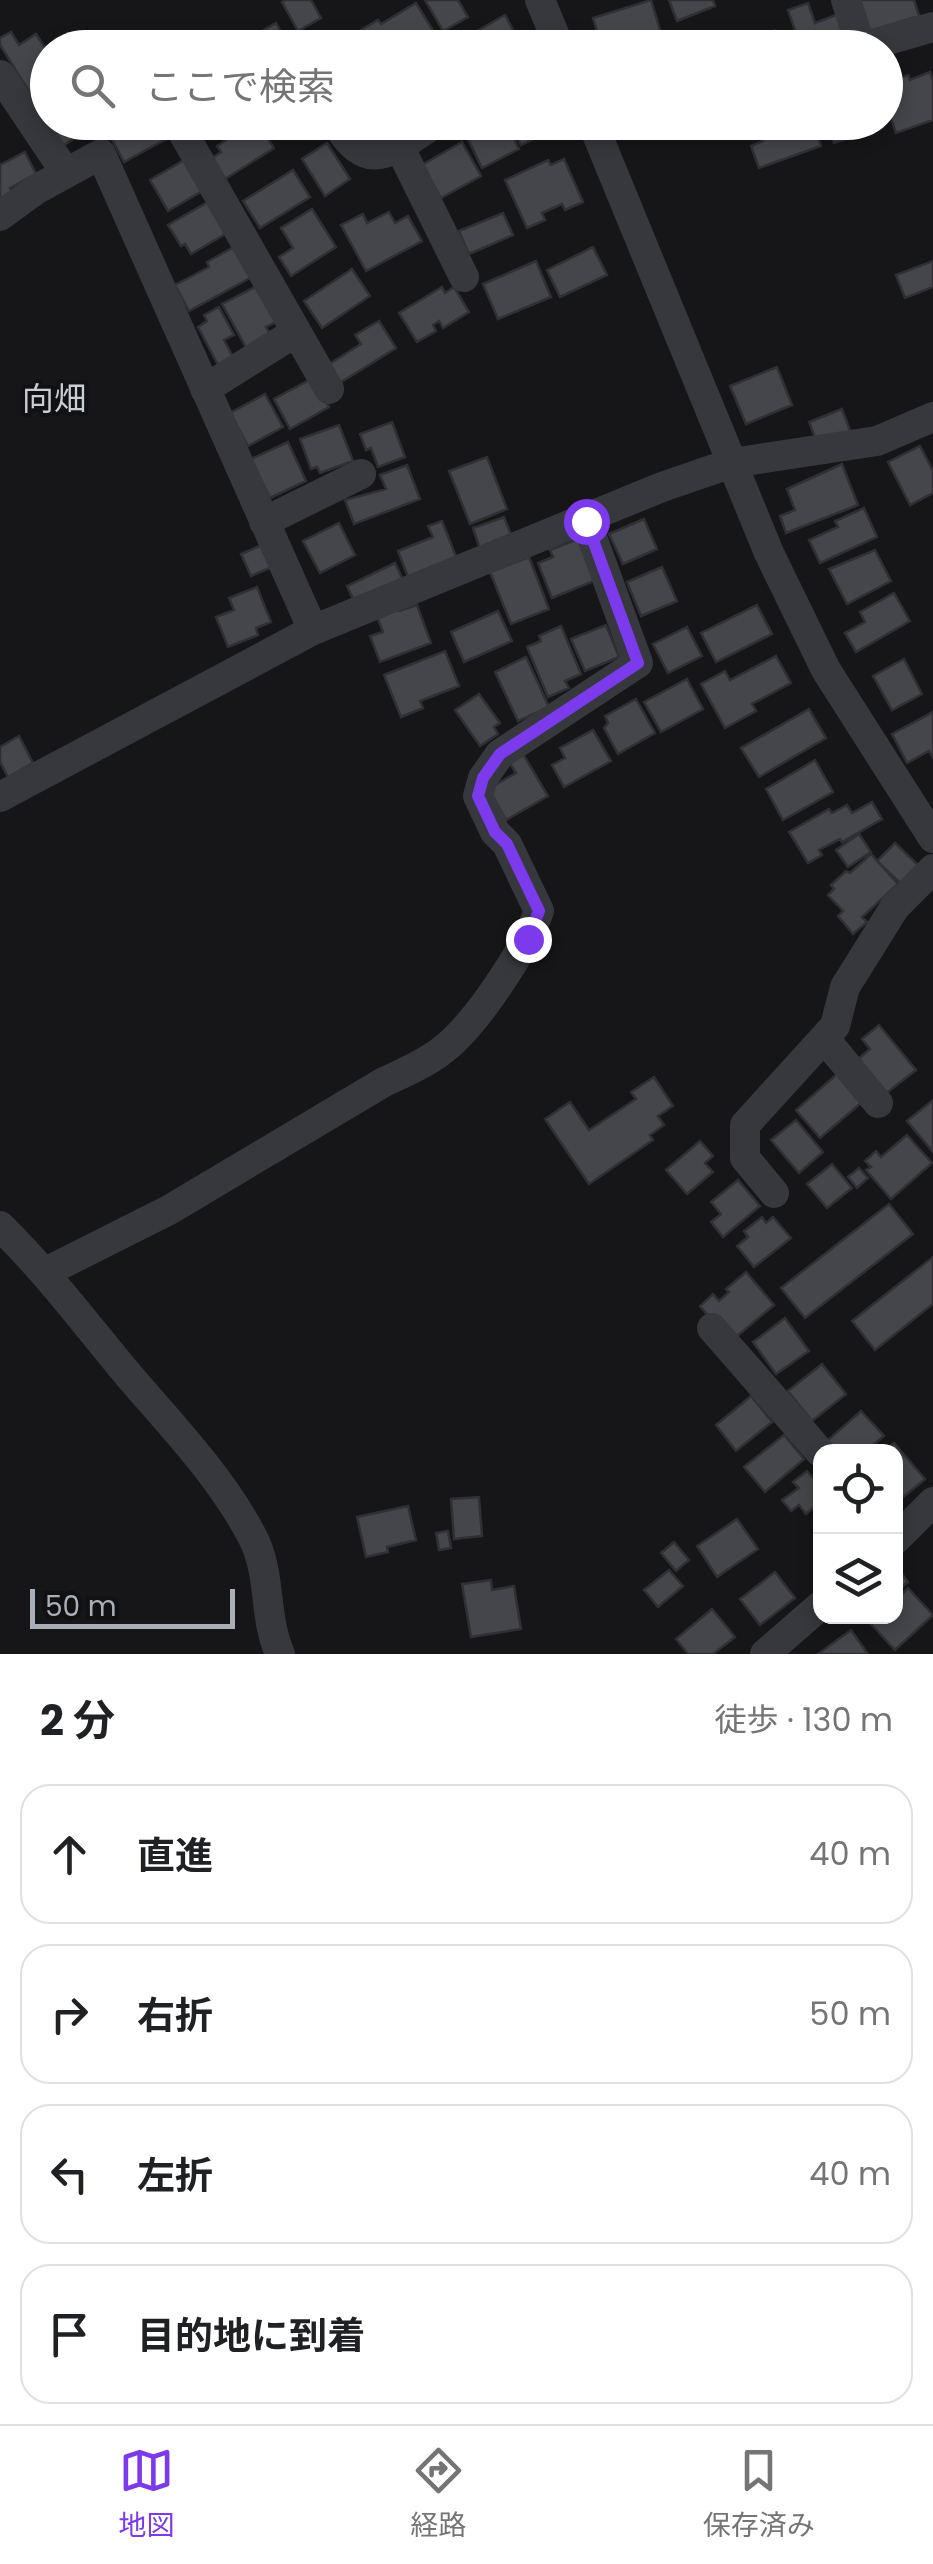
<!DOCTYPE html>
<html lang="ja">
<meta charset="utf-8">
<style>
body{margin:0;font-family:Poppins,"Noto Sans JP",sans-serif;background:#f2f2f2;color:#202124}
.controls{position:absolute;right:30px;bottom:30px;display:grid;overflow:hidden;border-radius:20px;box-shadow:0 5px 15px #0003}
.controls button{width:90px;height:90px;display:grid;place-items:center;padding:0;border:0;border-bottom:2px solid #e0e0e0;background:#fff;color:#202124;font:50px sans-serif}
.scale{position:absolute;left:30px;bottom:25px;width:205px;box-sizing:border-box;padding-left:10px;border:5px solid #a9aeb7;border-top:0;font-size:28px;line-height:35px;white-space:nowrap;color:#a9aeb7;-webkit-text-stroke:8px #111113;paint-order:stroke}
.stop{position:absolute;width:30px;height:30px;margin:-22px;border:8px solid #7c3aed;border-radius:50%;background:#fff}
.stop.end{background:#7c3aed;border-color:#fff;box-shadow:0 2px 10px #0008}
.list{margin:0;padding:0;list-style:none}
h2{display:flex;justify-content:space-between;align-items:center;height:130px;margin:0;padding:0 40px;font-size:42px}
h2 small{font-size:32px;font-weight:400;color:#757577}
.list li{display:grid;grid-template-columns:65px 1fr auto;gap:30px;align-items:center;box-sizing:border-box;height:140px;margin:0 20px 20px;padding:0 20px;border:2px solid #e0e0e0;border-radius:30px}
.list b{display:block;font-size:38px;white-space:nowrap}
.list em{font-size:32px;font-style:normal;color:#757577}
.icon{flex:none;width:55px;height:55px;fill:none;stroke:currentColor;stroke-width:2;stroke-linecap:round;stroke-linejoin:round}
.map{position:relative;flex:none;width:933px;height:1654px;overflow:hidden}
.search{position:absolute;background:#fff;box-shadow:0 5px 15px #0003;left:30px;right:30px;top:30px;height:110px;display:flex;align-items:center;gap:25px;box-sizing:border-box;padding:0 35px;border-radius:55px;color:#757577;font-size:38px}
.sheet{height:770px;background:#fff}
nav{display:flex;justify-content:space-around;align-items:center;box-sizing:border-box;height:140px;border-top:2px solid #e0e0e0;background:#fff;font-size:28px;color:#757577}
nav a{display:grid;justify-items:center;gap:5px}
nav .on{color:#7c3aed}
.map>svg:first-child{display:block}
</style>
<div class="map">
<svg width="933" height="1654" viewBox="0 0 933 1654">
<rect width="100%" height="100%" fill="#161618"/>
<!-- building -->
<path fill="#45464b" stroke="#303034" stroke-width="2.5" d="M286 0H311L321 18 298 31 282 2Z
M425 0H458L468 17 443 31Z
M651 0 662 37 627 48H602L593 18Z
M669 0H713L715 6 677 21Z
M856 0H914L919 16 867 32Z
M416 3 434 32 408 48H372L361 30 378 20 381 24Z
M808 3 815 23 841 13 852 42 836 48H801L788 10Z
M505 15 523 48H472L478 44 472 34Z
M276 23 290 48H232Z
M775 30 782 48H727Z
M11 32 19 45 36 34 48 52V93L35 101 0 45V38Z
M930 72 933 81V120L896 133 886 104V83L908 75 910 80Z
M48 112V122H100L61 147 41 116Z
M130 122H159L168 138 124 162 109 134Z
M253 122H257L274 148 225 179 212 158 221 152 217 146Z
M273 122H307L281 137Z
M375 122H394L395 129 383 136Z
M502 122H506L519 149 482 168 468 139Z
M510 122H559L560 126 521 145Z
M613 122H638L639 126 617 133Z
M766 122H813L821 146 759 168 751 146 763 141 757 126Z
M828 122H881L883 127 834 143Z
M462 142 481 176 441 198 422 165Z
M327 143 350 179 325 196 302 159Z
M25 152 36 174 10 188 13 194 0 201V165Z
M186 159 204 190 168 211 150 180Z
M564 159 583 202 565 210 562 204 542 213 545 220 527 228 505 180 548 160 551 165Z
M293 170 310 197 260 228 243 201Z
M208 202 227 233 191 254 185 244 181 246 168 225Z
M312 209 336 247 291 276 279 257 293 248 281 228Z
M389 212 395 223 408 216 422 241 366 271 341 225 363 214 367 223Z
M503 213 513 235 469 254 459 231Z
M234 247 250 278 189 311 175 285 209 267 207 262Z
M593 247 607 275 560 297 547 270Z
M536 261 551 297 498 319 483 284Z
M933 261V287L905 298 896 275Z
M352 269 370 296 322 328 304 301Z
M257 286 276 322 266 327 271 336 247 349 222 304Z
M442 287 445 293 454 287 469 312 443 328 439 321 433 325 436 331 417 342 399 313Z
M219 307 234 335 224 340 233 357 218 365 198 327 207 321 204 315Z
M379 321 396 348 338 384 326 366 361 344 355 335Z
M777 367 792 405 746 424 730 386Z
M313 378 329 407 290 429 274 399Z
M265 394 283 427 248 446 230 413Z
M842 409 852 436 816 440 809 422Z
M392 422 405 457 378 467 371 448 366 450 360 434Z
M339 425 353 461 320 473 317 467 311 469 300 439Z
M288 442 306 481 270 498 251 459Z
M920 446 933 471V493L910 505 888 462Z
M487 457 507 509 470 524 449 471Z
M842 464 858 505 786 533 780 516 795 510 787 489Z
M407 465 420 499 354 524 345 500 386 489 380 475Z
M864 508 877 537 820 563 809 540 838 527 835 521Z
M504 517 513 540 481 552 473 528Z
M644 519 657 549 623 564 609 534Z
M442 521 457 559 408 577 398 551 433 537 428 526Z
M339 523 355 555 320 573 303 541Z
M578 539 596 580 552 598 538 563 553 557 550 550Z
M262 545 272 567 251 576 241 554Z
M875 550 891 581 847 604 829 569Z
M529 557 549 609 511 624 490 572Z
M395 563 404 582 356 605 347 586Z
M662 567 677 601 641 616 627 582Z
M257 587 271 622 256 628 258 635 228 647 216 617 234 610 229 598Z
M894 593 910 621 856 652 845 633 865 622 860 612Z
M417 605 431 643 380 662 370 636 383 632 376 614 397 607 399 611Z
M757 605 772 634 716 662 701 633Z
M498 611 512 641 464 662 451 632Z
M606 625 619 657 585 671 571 639Z
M561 626 581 674 565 681 569 688 548 697 527 647 541 641 539 636Z
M687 627 702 656 668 673 653 644Z
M445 651 459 686 420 701 423 708 401 717 384 675Z
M776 656 791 683 752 704 756 711 725 728 701 684 725 671 730 680Z
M526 657 549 707 518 721 495 672Z
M904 659 922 694 892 710 873 676Z
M687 679 703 709 661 732 644 702Z
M479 694 500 723 494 727 498 734 480 746 455 710Z
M636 699 655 733 618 754 604 728 608 723 605 716Z
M809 709 826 738 759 777 741 748Z
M933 712V758L929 751 907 763 892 734Z
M593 730 611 761 564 787 552 765 565 758 560 748Z
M19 736 33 763 8 777 0 762V747Z
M523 754 548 796 506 820 488 789 516 773 509 762Z
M815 760 833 792 783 820 766 789Z
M872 802 882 819 842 842 840 839 819 850 822 855 808 863 789 832 829 809 832 813 847 805 852 813Z
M859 834 871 852 848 867 836 850Z
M895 843 919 866 901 884 877 861Z
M871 854 898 884 862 917 867 922 853 934 838 916 843 911 828 895 834 889 831 885 846 871 850 873Z
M879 1025 916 1070 884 1095 856 1061 870 1049 862 1039Z
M837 1074 861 1103 820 1138 796 1110Z
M654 1077 673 1106 658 1116 664 1125 650 1135 653 1140 589 1184 545 1119 570 1102 589 1130 636 1099 631 1092Z
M933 1100V1152L907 1121Z
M796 1120 823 1152 799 1173 771 1140Z
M907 1135 932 1163 891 1199 866 1170 871 1167 865 1161 876 1151 881 1157Z
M700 1141 713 1156 705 1163 713 1172 687 1194 666 1170Z
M832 1164 852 1188 827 1208 807 1184Z
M859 1168 868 1178 857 1188 848 1177Z
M738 1180 760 1206 723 1237 711 1222 721 1214 711 1202Z
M889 1204 913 1234 805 1318 781 1288Z
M762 1217 766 1223 773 1217 791 1238 754 1267 737 1246 748 1237 744 1231Z
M933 1257V1304L875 1350 852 1321Z
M746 1272 774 1305 730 1342 700 1306 713 1294 719 1301 729 1292 726 1289Z
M785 1318 809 1351 776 1374 753 1342Z
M822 1364 846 1394 812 1421 788 1391Z
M751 1396 772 1422 736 1451 716 1425Z
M861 1411 884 1436 866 1451H837L827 1441Z
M784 1435 804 1459 765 1492 744 1467Z
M894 1443 925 1479 896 1503V1451H884Z
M807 1471 820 1486V1502L806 1514 799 1505 791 1511 782 1500 799 1488 793 1482Z
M479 1497 482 1536 454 1539 451 1499Z
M408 1506 416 1540 387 1547 388 1552 366 1557 357 1517Z
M737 1519 758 1549 717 1577 697 1546Z
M448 1531 451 1548 439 1550 436 1533Z
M674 1542 689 1560 676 1571 661 1553Z
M896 1566 908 1582 896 1592Z
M669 1570 683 1586 658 1607 644 1590Z
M775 1572 795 1598 760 1625 740 1599Z
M491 1580 492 1590 514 1586 521 1629 471 1637 462 1584Z
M908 1588 933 1615 895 1650 870 1623 877 1616H896V1600Z
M712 1609 735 1637 713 1654H688L676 1639Z
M851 1630 868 1654H818Z"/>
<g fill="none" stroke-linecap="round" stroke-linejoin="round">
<!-- minor -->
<path stroke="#37383d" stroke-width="30" d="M540 0 560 48
M846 0 861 47
M860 48 933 27
M0 75 66 173
M177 122 329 389
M336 122C368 180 395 148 437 122
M592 122 769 553 826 670 933 838
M399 146 464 277
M0 216 37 189 101 154 313 630
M205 389 296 332
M264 522 361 474
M0 797 313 630 662 487 732 463 877 441 933 417
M824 1038 878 1103
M774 1193 745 1158V1125L835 1026 845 987 895 907 933 869
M0 1226C48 1273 87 1326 130 1377 173 1427 221 1477 252 1536 272 1573 263 1616 280 1654
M46 1272 169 1210 384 1082C403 1073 423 1065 440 1052 474 1028 525 950 539 911L507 844 495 832 478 796 483 778 500 754 638 663 586 521
M712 1328 820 1452
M896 1539 933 1502
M765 1654 820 1606"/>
</g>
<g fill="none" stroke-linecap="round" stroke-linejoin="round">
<!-- route -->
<path stroke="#7c3aed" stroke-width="12" d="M528 939 539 911 507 844 495 832 478 796 483 778 500 754 638 663 586 521"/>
</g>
<g text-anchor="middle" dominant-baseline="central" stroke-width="8" stroke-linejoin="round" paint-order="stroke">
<!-- neighbourhood labels -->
<g font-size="32" fill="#cacdd3" stroke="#111113">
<text x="54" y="398">向畑</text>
</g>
</g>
</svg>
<div class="controls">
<button><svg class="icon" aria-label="locate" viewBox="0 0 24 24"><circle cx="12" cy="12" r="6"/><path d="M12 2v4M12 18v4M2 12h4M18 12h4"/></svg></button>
<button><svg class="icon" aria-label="layers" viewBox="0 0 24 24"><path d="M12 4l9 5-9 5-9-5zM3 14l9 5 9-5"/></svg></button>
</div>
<div class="scale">50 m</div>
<div class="stop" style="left:586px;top:521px"></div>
<div class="stop end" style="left:528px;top:939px"></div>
<div class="search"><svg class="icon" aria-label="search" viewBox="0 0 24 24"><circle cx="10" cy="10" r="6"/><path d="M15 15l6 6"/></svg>ここで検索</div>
</div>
<section class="sheet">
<h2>2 分<small>徒歩 · 130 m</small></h2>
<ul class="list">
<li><svg class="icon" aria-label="ahead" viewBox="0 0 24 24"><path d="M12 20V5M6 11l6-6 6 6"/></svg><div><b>直進</b></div><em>40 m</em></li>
<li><svg class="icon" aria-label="right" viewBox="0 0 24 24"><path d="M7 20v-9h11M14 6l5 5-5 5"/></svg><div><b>右折</b></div><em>50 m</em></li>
<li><svg class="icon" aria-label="left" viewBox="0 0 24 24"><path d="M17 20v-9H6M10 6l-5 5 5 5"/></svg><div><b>左折</b></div><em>40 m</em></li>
<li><svg class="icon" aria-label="arrive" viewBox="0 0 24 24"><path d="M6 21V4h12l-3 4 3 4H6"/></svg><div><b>目的地に到着</b></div></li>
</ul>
</section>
<nav>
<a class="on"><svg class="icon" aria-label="map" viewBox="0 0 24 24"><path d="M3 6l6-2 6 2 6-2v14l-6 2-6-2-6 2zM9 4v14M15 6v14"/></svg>地図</a>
<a><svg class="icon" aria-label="directions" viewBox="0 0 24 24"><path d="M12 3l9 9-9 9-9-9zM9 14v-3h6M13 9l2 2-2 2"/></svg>経路</a>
<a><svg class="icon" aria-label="saved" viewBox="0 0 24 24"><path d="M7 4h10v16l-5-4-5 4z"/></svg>保存済み</a>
</nav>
